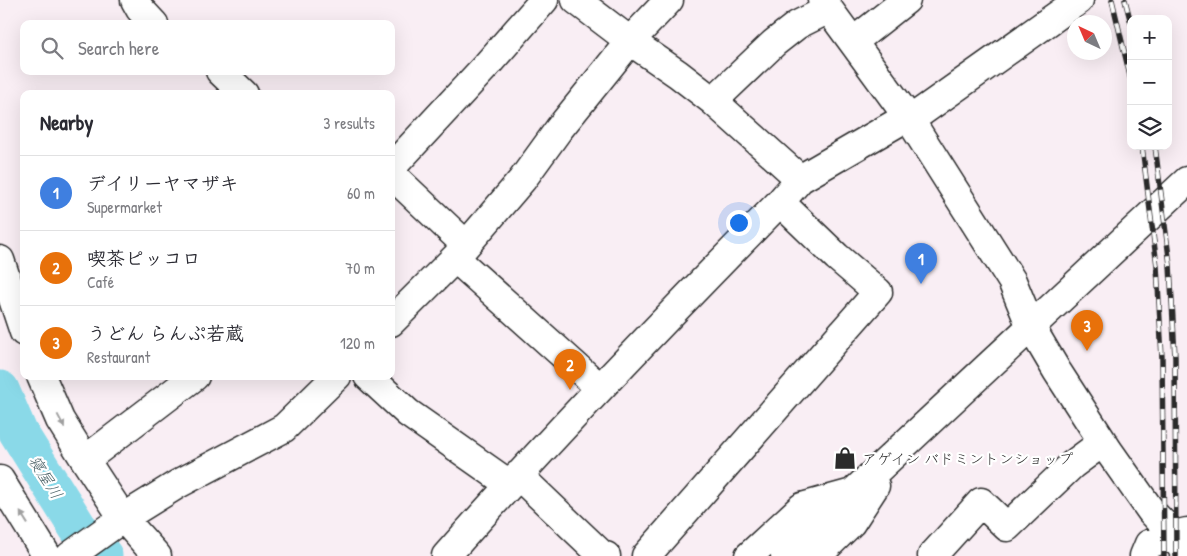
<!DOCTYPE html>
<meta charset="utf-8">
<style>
body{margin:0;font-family:"Patrick Hand","Klee One",sans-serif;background:#f7f7f7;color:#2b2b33}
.controls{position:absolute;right:15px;top:15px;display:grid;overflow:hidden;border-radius:10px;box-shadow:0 5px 20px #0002}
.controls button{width:45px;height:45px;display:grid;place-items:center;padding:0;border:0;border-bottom:1px solid #e1e1e2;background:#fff;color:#2b2b33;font:25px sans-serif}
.compass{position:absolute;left:1067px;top:15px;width:45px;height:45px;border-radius:50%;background:#fff;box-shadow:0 5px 20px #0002;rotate:316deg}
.you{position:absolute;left:738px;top:222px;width:18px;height:18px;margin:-12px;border:4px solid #fff;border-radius:50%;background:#1a73e8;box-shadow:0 0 0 8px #1a73e833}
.badge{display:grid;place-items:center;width:32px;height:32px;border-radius:50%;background:#ea580c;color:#fff;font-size:16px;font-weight:700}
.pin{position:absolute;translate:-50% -41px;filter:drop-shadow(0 1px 2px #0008)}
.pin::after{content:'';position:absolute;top:26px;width:18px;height:15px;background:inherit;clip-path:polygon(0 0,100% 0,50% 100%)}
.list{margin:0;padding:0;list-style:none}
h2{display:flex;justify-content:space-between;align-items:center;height:65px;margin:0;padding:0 20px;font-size:21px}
h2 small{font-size:16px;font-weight:400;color:#7c7c81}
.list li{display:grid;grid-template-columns:32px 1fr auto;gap:15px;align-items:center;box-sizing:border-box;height:75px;padding:0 20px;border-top:1px solid #e1e1e2}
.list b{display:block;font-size:19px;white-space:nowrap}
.list p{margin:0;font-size:16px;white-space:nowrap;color:#7c7c81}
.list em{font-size:16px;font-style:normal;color:#7c7c81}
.icon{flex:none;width:28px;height:28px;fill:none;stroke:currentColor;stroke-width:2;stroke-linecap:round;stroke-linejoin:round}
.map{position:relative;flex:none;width:1187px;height:556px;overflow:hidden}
.search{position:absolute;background:#fff;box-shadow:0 5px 20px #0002;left:20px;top:20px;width:375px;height:55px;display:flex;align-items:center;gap:12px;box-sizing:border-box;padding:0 18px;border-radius:10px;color:#7c7c81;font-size:19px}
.panel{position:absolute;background:#fff;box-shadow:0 5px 20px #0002;left:20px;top:90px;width:375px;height:290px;border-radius:10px}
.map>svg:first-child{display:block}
</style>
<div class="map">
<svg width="1187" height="556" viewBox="0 0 1187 556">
<rect width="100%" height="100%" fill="#f9eef4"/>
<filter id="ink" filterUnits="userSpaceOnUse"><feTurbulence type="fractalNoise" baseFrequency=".02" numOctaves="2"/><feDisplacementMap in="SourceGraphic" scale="10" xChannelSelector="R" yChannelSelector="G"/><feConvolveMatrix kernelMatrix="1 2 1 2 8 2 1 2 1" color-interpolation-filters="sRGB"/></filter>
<g filter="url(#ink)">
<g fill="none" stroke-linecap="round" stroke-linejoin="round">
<!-- river -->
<path stroke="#8ad9e8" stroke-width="39" d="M0 390 18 432 78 528 103 556"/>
<defs>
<path id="minor" d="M135 0 140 9 154 24
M576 0 630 41 678 74 713 101 800 179
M822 0 910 120 1012 281 1031 327 1057 371 1108 450 1151 511 1174 535 1187 556
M854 41 906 0
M220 71 244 94
M713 101 774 43 797 25 829 9
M910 120 1079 0
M391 168 485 67 544 0
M391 174 465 244
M455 258 600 388
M0 260 24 332
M391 322 455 258 522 180 559 129 630 41 669 0
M41 376 60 420 85 460 123 518 157 556
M368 376 408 413 509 484
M85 460 195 376
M518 475 602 555 606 556
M0 480 47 556
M70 556 123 518 178 484 284 428 337 376
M446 556C553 435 666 318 780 202L800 179 907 117
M646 556 878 292 837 257 780 202
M749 556 802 507 849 494
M785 556 1187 181
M817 556 851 523 875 486
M932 556 981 502 1007 527 1072 465 1103 442
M1144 556 1149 544 1174 535 1187 532"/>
</defs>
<!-- minor casing -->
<use href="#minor" stroke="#2b2b2b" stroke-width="31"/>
<!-- minor -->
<use href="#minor" stroke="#fff" stroke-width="28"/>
<defs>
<path id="rail" d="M1112 0 1131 80
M1125 0 1131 23
M1142 146 1157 266 1162 358 1164 556
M1155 146 1170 265 1175 357 1176 556"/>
</defs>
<!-- rail casing -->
<use href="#rail" stroke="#2b2b2b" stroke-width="5.5"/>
<!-- rail -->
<use href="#rail" stroke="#fff" stroke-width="4" stroke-dasharray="11" stroke-linecap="butt"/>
</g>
<!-- one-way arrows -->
<defs><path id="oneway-solid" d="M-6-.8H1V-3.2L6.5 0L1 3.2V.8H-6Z" transform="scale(1.25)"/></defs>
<g fill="#a0a0a0">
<use href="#oneway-solid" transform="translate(61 421) rotate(62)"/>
<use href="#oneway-solid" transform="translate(24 518) rotate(-122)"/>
</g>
</g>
<!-- icons -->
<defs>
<symbol id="shop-bare" viewBox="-9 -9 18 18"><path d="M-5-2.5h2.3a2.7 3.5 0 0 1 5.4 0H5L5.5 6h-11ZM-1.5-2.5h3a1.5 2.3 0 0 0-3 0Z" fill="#2b2b2b" stroke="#fff" stroke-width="2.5" paint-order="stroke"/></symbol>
</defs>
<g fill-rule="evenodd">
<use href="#shop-bare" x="829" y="442" width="32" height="32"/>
</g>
<g text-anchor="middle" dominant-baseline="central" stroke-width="4.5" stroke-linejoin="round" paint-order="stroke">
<!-- poi labels -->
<g font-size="15" fill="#2b2b2b" stroke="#fff" text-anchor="start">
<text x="862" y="458">アゲイン バドミントンショップ</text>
</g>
<!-- water labels -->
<g font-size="16" font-style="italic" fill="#485f64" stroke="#fff">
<text transform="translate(46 477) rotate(58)">寝屋川</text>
</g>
</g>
</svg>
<div class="controls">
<button>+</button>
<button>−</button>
<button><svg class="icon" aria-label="layers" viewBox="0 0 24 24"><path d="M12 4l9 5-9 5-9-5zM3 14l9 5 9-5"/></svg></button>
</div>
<svg class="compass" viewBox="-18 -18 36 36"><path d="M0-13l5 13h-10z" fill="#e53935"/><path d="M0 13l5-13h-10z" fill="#7c7c81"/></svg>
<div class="you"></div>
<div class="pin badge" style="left:921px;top:284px;background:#3f7fe0">1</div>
<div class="pin badge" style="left:570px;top:390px;background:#e8710a">2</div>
<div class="pin badge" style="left:1087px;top:351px;background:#e8710a">3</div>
<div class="search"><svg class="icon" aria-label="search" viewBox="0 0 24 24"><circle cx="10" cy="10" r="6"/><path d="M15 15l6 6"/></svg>Search here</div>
<section class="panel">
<h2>Nearby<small>3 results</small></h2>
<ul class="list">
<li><span class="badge" style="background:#3f7fe0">1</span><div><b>デイリーヤマザキ</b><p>Supermarket</p></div><em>60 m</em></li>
<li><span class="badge" style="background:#e8710a">2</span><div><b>喫茶ピッコロ</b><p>Café</p></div><em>70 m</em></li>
<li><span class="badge" style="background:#e8710a">3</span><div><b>うどん らんぷ若蔵</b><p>Restaurant</p></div><em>120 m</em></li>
</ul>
</section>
</div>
